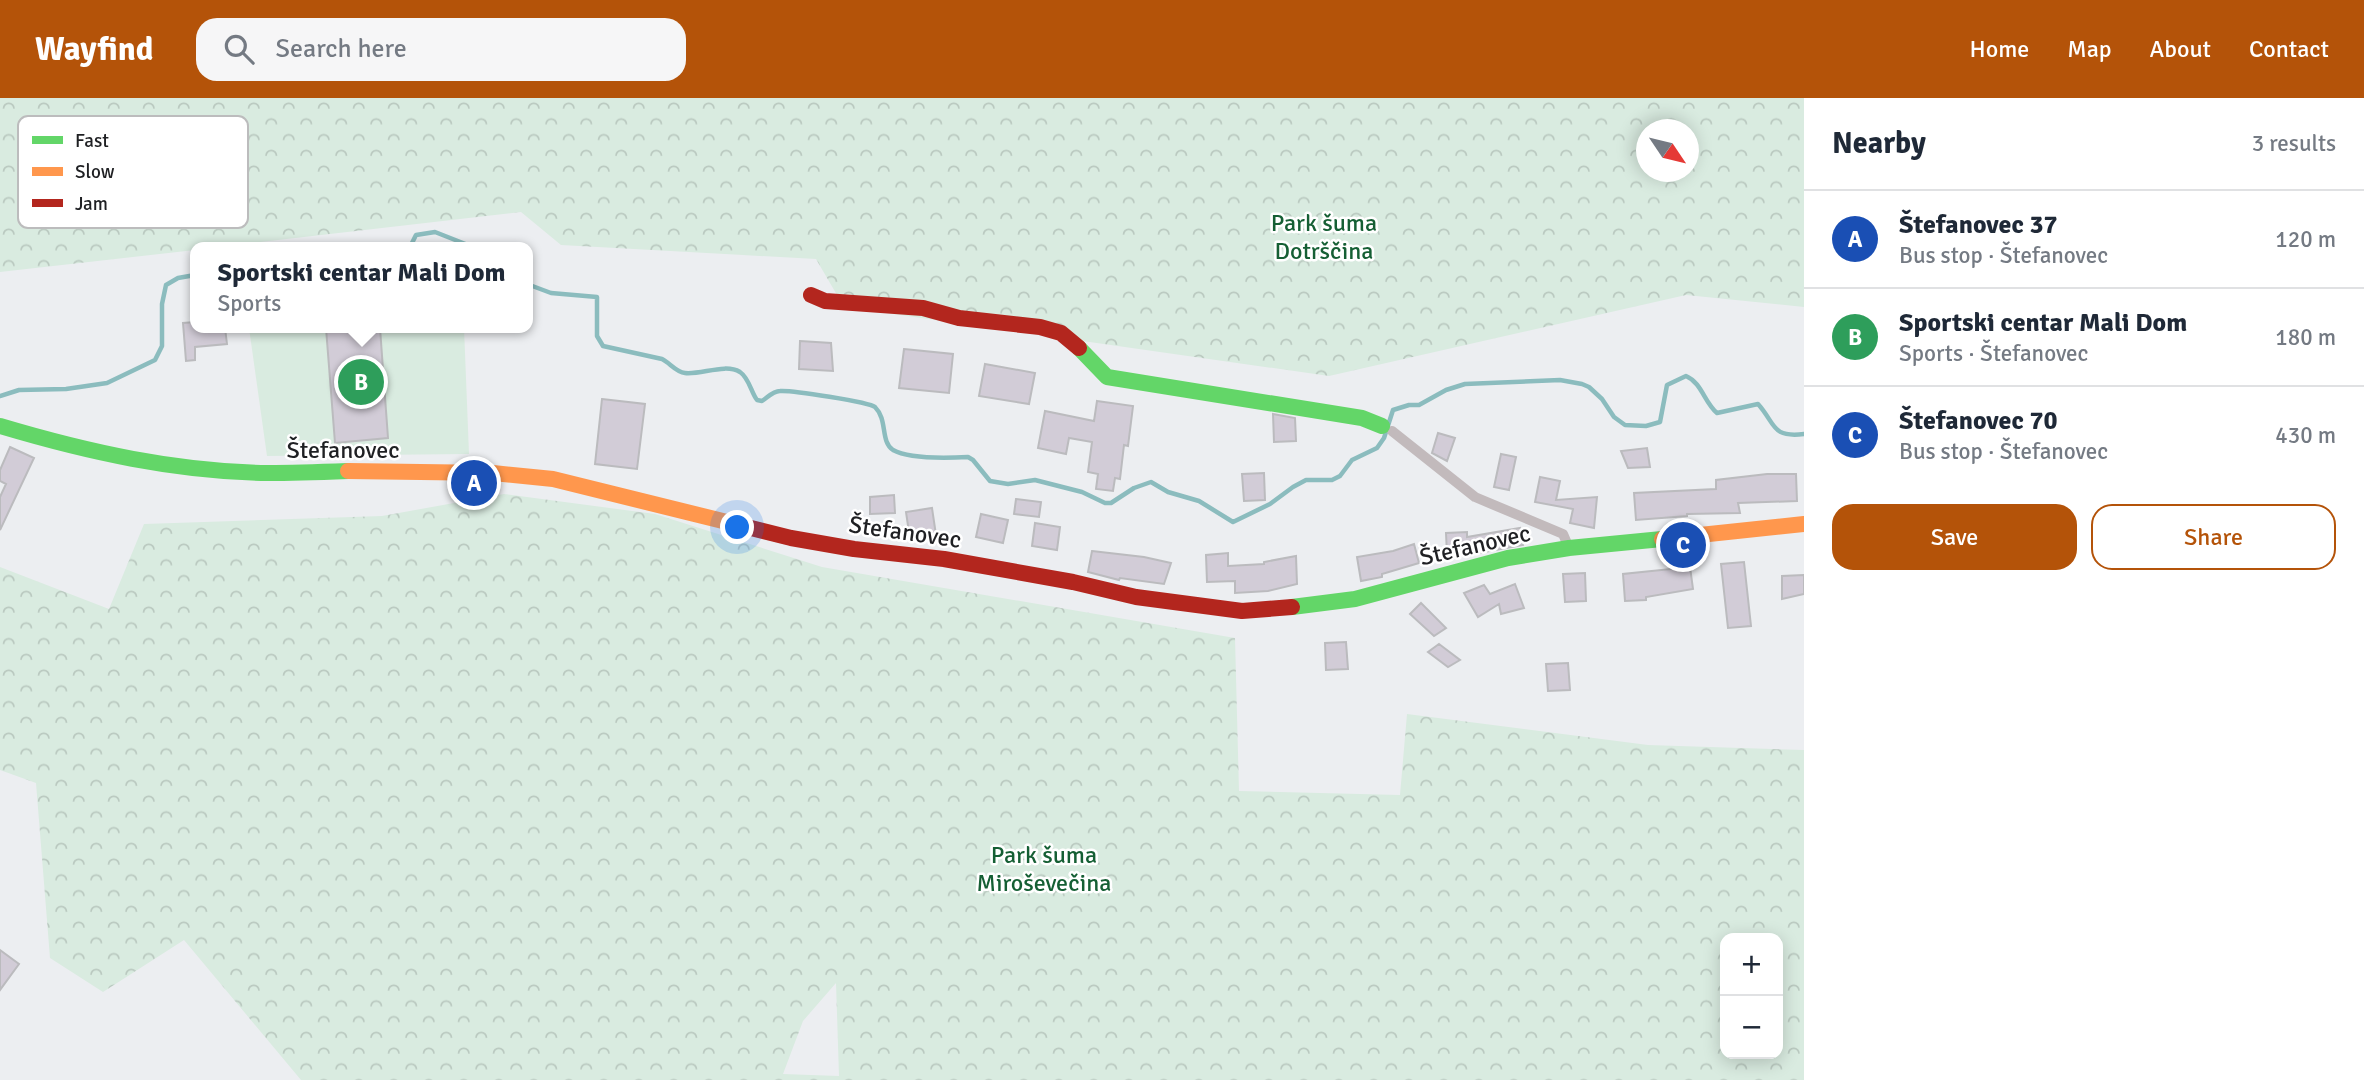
<!DOCTYPE html>
<meta charset="utf-8">
<style>
body{margin:0;font-family:Signika,sans-serif;background:#f6f6f7;color:#1f2937}
.controls{position:absolute;right:21px;bottom:21px;display:grid;overflow:hidden;border-radius:14px;box-shadow:0 4px 18px #0003}
.controls button{width:63px;height:63px;display:grid;place-items:center;padding:0;border:0;border-bottom:2px solid #e0e1e3;background:#fff;color:#1f2937;font:35px sans-serif}
.compass{position:absolute;left:1636px;top:21px;width:63px;height:63px;border-radius:50%;background:#fff;box-shadow:0 4px 18px #0003;rotate:125deg}
.you{position:absolute;left:738px;top:430px;width:24px;height:24px;margin:-18px;border:5px solid #fff;border-radius:50%;background:#1a73e8;box-shadow:0 0 0 10px #1a73e833}
.badge{display:grid;place-items:center;width:46px;height:46px;border-radius:50%;background:#b45309;color:#fff;font-size:23px;font-weight:700}
.pin{position:absolute;translate:-50% -50%;border:4px solid #fff;box-shadow:0 2px 7px #0006}
.popup{position:absolute;left:190px;top:144px;width:343px;height:91px;box-sizing:border-box;display:grid;place-content:center;border-radius:14px;background:#fff;filter:drop-shadow(0 2px 5px #0005);font-size:23px;white-space:nowrap;color:#747a83}
.popup b{font-size:26px;color:#1f2937}
.popup::after{content:'';position:absolute;left:50%;top:100%;margin-left:-14px;border:14px solid transparent;border-top-color:#fff}
.list{margin:0;padding:0;list-style:none}
h2{display:flex;justify-content:space-between;align-items:center;height:91px;margin:0;padding:0 28px;font-size:30px}
h2 small{font-size:23px;font-weight:400;color:#747a83}
.list li{display:grid;grid-template-columns:46px 1fr auto;gap:21px;align-items:center;box-sizing:border-box;height:98px;padding:0 28px;border-top:2px solid #e0e1e3}
.list b{display:block;font-size:26px;white-space:nowrap}
.list p{margin:0;font-size:23px;white-space:nowrap;color:#747a83}
.list em{font-size:23px;font-style:normal;color:#747a83}
.actions{display:flex;gap:14px;padding:21px 28px}
.actions a{flex:1;padding:16px 0;border:2px solid #b45309;border-radius:21px;text-align:center;font-size:24px;color:#b45309}
.actions .main{background:#b45309;color:#fff}
.icon{flex:none;width:38px;height:38px;fill:none;stroke:currentColor;stroke-width:2;stroke-linecap:round;stroke-linejoin:round}
.map{position:relative;flex:none;width:1804px;height:982px;overflow:hidden}
header{display:flex;align-items:center;gap:42px;box-sizing:border-box;height:98px;padding:0 35px;background:#b45309;color:#fff}
header strong{font-size:33px}
nav{display:flex;gap:38px;margin-inline-start:auto;font-size:24px}
.search{width:490px;height:63px;background:#f6f6f7;display:flex;align-items:center;gap:18px;box-sizing:border-box;padding:0 24px;border-radius:21px;color:#747a83;font-size:26px}
main{display:flex}
aside{flex:1;background:#fff}
.map>svg:first-child{display:block}
</style>
<header>
<strong>Wayfind</strong>
<div class="search"><svg class="icon" aria-label="search" viewBox="0 0 24 24"><circle cx="10" cy="10" r="6"/><path d="M15 15l6 6"/></svg>Search here</div>
<nav><a>Home</a><a>Map</a><a>About</a><a>Contact</a></nav>
</header>
<main>
<div class="map">
<svg width="1804" height="982" viewBox="0 0 1804 982">
<defs>
<pattern id="forest-crowns" width="20" height="18" patternUnits="userSpaceOnUse" patternTransform="scale(1.75)"><rect width="20" height="18" fill="#d9ebe0"/><path d="M2 6a3 3 0 1 1 6 0M12 15a3 3 0 1 1 6 0" fill="none" stroke="#bac9c0"/></pattern>
</defs>
<rect width="100%" height="100%" fill="#eceef1"/>
<!-- forest -->
<path fill="url(#forest-crowns)" fill-rule="evenodd" d="M0 0H1804V209L1686 197 1329 278 844 209 816 161 561 147 521 114 216 149H195V152L0 174ZM1646 32H1688V74H1646Z
M504 396 655 416 822 469 1235 540 1239 693 1400 697 1407 616 1648 647 1804 652V982H301L184 842 103 894 50 860 36 685 0 672V469L109 511 144 426 382 418ZM1778 840V956H1725V840ZM836 885 839 978 783 976 803 923Z"/>
<!-- pitch -->
<path fill="#d9ebe0" d="M249 230H464L469 356 267 358Z"/>
<g fill="none" stroke-linecap="round" stroke-linejoin="round">
<!-- stream -->
<path stroke="#8bbcbe" stroke-width="4.5" d="M410 149 416 137 435 134 473 149
M527 186 551 195 597 199V238L603 248 662 261C670 265 676 274 685 275 701 277 725 265 740 274 749 280 751 294 757 302L762 303C768 299 773 293 780 293 791 292 869 304 875 309 888 322 880 343 893 352 909 361 949 360 968 359L973 362 990 383 1008 386 1035 382 1082 394 1105 405H1111L1134 390 1151 384 1168 394 1199 403 1233 424 1270 406 1293 389 1306 382H1332L1340 378 1352 362 1377 350 1384 340 1393 312 1409 307H1419L1446 292 1465 286 1560 282 1582 286 1589 289 1602 301 1614 319 1625 327 1646 328 1660 324 1667 287 1686 278C1702 285 1704 304 1717 315L1758 306C1776 326 1771 340 1804 336
M0 298 19 292 66 291 107 285 155 262 162 248V206L166 187 178 180 195 177"/>
</g>
<!-- building -->
<path fill="#d2ccd7" stroke="#bbbbbe" stroke-width="2" d="M195 224V230H225L227 246 195 249V262L186 263 183 225Z
M326 230H380L388 340 335 345Z
M800 243 831 245 833 273 799 271Z
M904 251 953 256 949 295 899 290Z
M985 266 1035 275 1029 306 979 298Z
M602 301 645 306 637 371 595 366Z
M1097 303 1133 308 1128 348 1124 347 1120 381 1115 380 1113 393 1096 391 1098 376 1088 374 1092 344 1069 340 1066 356 1038 350 1045 313 1094 323Z
M1273 316 1295 320 1296 343 1274 344Z
M1438 335 1455 340 1447 363 1432 355Z
M10 349 34 360 0 432V399L6 386 0 383V372Z
M1647 350 1650 369 1628 370 1621 353Z
M1501 356 1516 359 1509 392 1494 389Z
M1264 375 1265 402 1244 403 1242 376Z
M1767 376H1796L1797 403 1738 405 1740 415 1687 416V418L1636 422 1634 395 1716 391V382Z
M1540 379 1560 383 1556 402 1597 399 1594 430 1570 425 1573 411 1535 404Z
M894 397 895 415 870 416V399Z
M1016 401 1041 404 1039 419 1014 416Z
M932 410 936 437 910 441 906 414Z
M981 416 1008 422 1003 445 976 439Z
M1035 425 1060 429 1057 452 1032 448Z
M1520 430 1523 447 1479 455 1447 457 1446 435 1467 434V439Z
M1414 446 1419 465 1382 476V479L1361 483 1357 459 1393 453Z
M1092 453 1144 459 1171 465 1164 486 1120 480 1119 482 1088 474Z
M1228 455V468L1264 466V464L1296 458 1297 486 1268 493 1235 495V483L1207 484 1206 457Z
M1744 464 1751 528 1728 530 1721 466Z
M1690 469 1693 491 1646 499V502L1625 503 1623 476Z
M1585 475 1586 503 1565 504 1563 476Z
M1804 477V496L1782 501V478Z
M1515 486 1524 510 1501 516 1499 506 1478 519 1464 495 1484 487 1490 496Z
M1421 505 1446 530 1434 538 1410 516Z
M1346 544 1348 571 1326 572 1325 545Z
M1439 546 1460 562 1448 569 1428 554Z
M1568 565 1570 592 1548 593 1546 566Z
M0 852 19 866 0 892Z"/>
<g fill="none" stroke-linecap="round" stroke-linejoin="round">
<!-- street -->
<path stroke="#c2babc" stroke-width="10" d="M1392 333 1475 399 1563 436 1569 450"/>
<!-- fast -->
<path stroke="#63d668" stroke-width="16" d="M1079 250 1107 279 1362 320 1382 328
M0 328C87 354 177 374 268 375 295 375 322 374 348 373
M1292 509 1355 501 1508 460 1569 450 1662 441"/>
<!-- slow -->
<path stroke="#ff974d" stroke-width="16" d="M348 373 493 375 553 381 743 428
M1662 441 1804 426"/>
<!-- jam -->
<path stroke="#b3261e" stroke-width="16" d="M811 197 825 203 923 210 959 220 1040 229 1061 235 1079 250
M743 428 791 440 854 451 944 461 1073 484 1136 499 1242 513 1292 509"/>
</g>
<g text-anchor="middle" dominant-baseline="central" stroke-width="5" stroke-linejoin="round" paint-order="stroke">
<!-- park labels -->
<g font-size="24" fill="#155f34" stroke="#fff">
<text x="1324" y="125">Park šuma<tspan x="1324" dy="28">Dotrščina</tspan></text>
<text x="1044" y="757">Park šuma<tspan x="1044" dy="28">Miroševečina</tspan></text>
</g>
<!-- street labels -->
<g font-size="24" fill="#1f2023" stroke="#fff">
<text x="343" y="352">Štefanovec</text>
<text transform="translate(905 434) rotate(8)">Štefanovec</text>
<text transform="translate(1475 447) rotate(-13)">Štefanovec</text>
</g>
</g>
<!-- legend -->
<rect x="18" y="18" width="230" height="112" rx="10" fill="#fff" stroke="#bcbcbd" stroke-width="2"/>
<rect x="32" y="38" width="31" height="8" fill="#63d668"/>
<rect x="32" y="69" width="31" height="9" fill="#ff974d"/>
<rect x="32" y="101" width="31" height="8" fill="#b3261e"/>
<g font-size="19" fill="#1f2023">
<text x="75" y="49">Fast</text>
<text x="75" y="80">Slow</text>
<text x="75" y="112">Jam</text>
</g>
</svg>
<div class="controls">
<button>+</button>
<button>−</button>
</div>
<svg class="compass" viewBox="-18 -18 36 36"><path d="M0-13l5 13h-10z" fill="#e53935"/><path d="M0 13l5-13h-10z" fill="#747a83"/></svg>
<div class="you"></div>
<div class="pin badge" style="left:474px;top:385px;background:#1a4fb4">A</div>
<div class="pin badge" style="left:361px;top:284px;background:#2e9e5b">B</div>
<div class="popup"><b>Sportski centar Mali Dom</b>Sports</div>
<div class="pin badge" style="left:1683px;top:447px;background:#1a4fb4">C</div>
</div>
<aside>
<h2>Nearby<small>3 results</small></h2>
<ul class="list">
<li><span class="badge" style="background:#1a4fb4">A</span><div><b>Štefanovec 37</b><p>Bus stop · Štefanovec</p></div><em>120 m</em></li>
<li><span class="badge" style="background:#2e9e5b">B</span><div><b>Sportski centar Mali Dom</b><p>Sports · Štefanovec</p></div><em>180 m</em></li>
<li><span class="badge" style="background:#1a4fb4">C</span><div><b>Štefanovec 70</b><p>Bus stop · Štefanovec</p></div><em>430 m</em></li>
</ul>
<div class="actions"><a class="main">Save</a><a>Share</a></div>
</aside>
</main>
